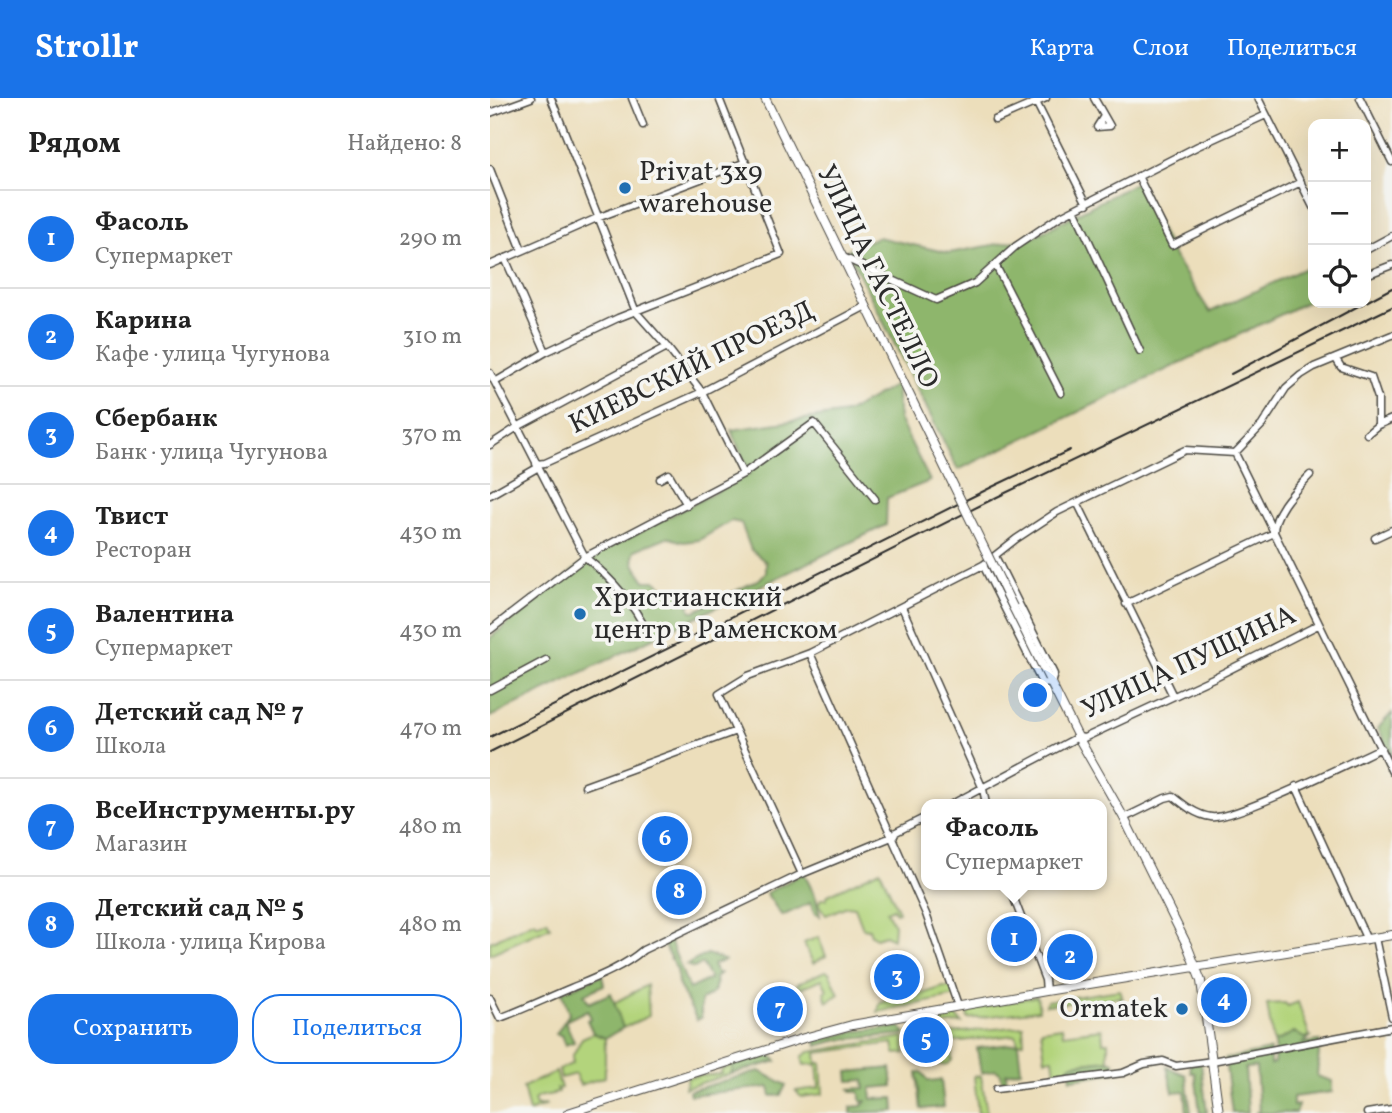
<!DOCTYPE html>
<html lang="ru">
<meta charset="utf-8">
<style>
body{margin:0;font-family:Vollkorn,serif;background:#f6f6f6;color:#222}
.controls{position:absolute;right:21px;top:21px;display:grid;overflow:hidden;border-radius:14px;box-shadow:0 7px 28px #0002}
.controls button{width:63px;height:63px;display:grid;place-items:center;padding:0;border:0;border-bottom:2px solid #e0e0e0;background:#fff;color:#222;font:35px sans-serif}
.you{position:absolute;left:546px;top:598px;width:24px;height:24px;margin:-18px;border:5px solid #fff;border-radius:50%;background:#1a73e8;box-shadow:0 0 0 10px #1a73e833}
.badge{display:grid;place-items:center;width:46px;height:46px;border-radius:50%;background:#1a73e8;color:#fff;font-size:23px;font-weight:700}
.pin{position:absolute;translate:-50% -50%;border:4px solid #fff;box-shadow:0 2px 7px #0006}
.popup{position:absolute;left:431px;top:701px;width:186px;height:91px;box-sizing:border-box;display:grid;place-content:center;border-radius:14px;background:#fff;filter:drop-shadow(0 2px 5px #0005);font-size:23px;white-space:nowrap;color:#767676}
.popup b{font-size:26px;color:#222}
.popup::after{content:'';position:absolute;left:50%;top:100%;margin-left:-14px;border:14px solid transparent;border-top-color:#fff}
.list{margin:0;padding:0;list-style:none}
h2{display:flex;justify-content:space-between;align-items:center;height:91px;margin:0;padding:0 28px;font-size:30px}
h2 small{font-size:23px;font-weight:400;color:#767676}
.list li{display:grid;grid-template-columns:46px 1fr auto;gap:21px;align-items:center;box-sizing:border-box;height:98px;padding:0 28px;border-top:2px solid #e0e0e0}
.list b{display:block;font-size:26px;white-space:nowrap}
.list p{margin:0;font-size:23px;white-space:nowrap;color:#767676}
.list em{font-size:23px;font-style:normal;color:#767676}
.actions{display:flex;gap:14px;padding:21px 28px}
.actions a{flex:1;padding:16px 0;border:2px solid #1a73e8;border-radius:28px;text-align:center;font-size:24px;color:#1a73e8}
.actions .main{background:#1a73e8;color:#fff}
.icon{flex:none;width:38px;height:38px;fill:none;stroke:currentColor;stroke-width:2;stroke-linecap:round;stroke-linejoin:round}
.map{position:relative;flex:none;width:902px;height:1015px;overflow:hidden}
header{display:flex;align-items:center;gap:42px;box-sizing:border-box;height:98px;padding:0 35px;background:#1a73e8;color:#fff}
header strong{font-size:33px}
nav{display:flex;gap:38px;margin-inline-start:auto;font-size:24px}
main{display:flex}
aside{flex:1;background:#fff}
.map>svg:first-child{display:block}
</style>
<header>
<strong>Strollr</strong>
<nav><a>Карта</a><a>Слои</a><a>Поделиться</a></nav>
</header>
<main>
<aside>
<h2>Рядом<small>Найдено: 8</small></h2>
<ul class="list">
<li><span class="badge">1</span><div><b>Фасоль</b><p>Супермаркет</p></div><em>290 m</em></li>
<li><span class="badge">2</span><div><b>Карина</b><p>Кафе · улица Чугунова</p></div><em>310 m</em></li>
<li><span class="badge">3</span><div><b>Сбербанк</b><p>Банк · улица Чугунова</p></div><em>370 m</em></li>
<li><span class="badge">4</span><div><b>Твист</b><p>Ресторан</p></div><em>430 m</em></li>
<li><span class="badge">5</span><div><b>Валентина</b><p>Супермаркет</p></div><em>430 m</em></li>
<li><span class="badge">6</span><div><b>Детский сад № 7</b><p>Школа</p></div><em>470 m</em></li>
<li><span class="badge">7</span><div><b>ВсеИнструменты.ру</b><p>Магазин</p></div><em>480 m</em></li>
<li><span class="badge">8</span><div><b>Детский сад № 5</b><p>Школа · улица Кирова</p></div><em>480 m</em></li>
</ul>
<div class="actions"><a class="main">Сохранить</a><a>Поделиться</a></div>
</aside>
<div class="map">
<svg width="902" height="1015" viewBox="0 0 902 1015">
<rect width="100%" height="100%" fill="#f6f6f2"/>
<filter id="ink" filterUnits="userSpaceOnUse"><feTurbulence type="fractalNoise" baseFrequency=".0143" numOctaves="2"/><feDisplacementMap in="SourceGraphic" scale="14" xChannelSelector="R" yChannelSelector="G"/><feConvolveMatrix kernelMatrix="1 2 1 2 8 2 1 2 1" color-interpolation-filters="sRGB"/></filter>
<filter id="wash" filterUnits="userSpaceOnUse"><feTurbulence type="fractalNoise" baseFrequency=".00686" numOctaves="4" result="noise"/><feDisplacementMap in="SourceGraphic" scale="28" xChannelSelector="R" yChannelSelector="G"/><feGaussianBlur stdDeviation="1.57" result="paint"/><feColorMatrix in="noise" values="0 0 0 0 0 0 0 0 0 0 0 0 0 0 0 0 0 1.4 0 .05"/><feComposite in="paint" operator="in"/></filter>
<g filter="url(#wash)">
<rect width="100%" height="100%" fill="#ecdebb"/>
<!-- green -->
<path fill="#b3d47c" stroke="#6f8054" stroke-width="2" d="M390 772 409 814 406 815 403 810 397 813 404 827 403 841 395 837 386 840 381 837 379 831 373 830 365 809 357 808 336 817 328 806 331 801H336V798Z
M57 822 60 829 0 856V844L45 823 47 827Z
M328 839 336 858 323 865 314 845Z
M335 873 339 874 349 896 337 904 334 894 337 892 332 881 309 891 307 886Z
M157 887 159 918 133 930 122 906Z
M453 889H463L466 898 388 914 390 905 418 895 423 899Z
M630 892 636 911 635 916H630L632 911 630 899 556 907 557 903Z
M547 898 549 912 478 921 477 912Z
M808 904 820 939 814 940 804 934 788 943H783L777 906 795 905 798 908Z
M466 918 472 925 451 927 452 936 533 928 534 944 528 945 526 937 461 944 462 962 458 966C447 967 439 969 431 958L453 957 451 937H446L443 932 433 934 429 928 445 926 448 921Z
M572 929 573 936 612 931 613 944H618V962L583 966 576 972 565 975 563 960 555 961 551 932Z
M103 935 115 940V979L90 987 85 976 71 980 69 972 83 965 82 959 92 940Z
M414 939 415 955 405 956 403 945 326 955 327 965H331L333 996 311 999 306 993 329 990 327 966 314 967 312 959 319 954Z
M244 966 241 976 195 990 198 979 231 976 230 973Z
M66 974 71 990 67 991 68 995 48 999 44 1002 46 1008 57 1007 39 1014 33 989Z
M484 978H491L497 1015H488Z"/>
<!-- forest -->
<path fill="#8eb66c" stroke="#5c704c" stroke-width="2" fill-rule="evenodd" d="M647 84 683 157 720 214 815 170 823 191V201L468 372 357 152 388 139 459 155 541 140Z
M406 287 409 321 440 383 397 400 396 427 0 619V540L95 463 260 376 241 332 356 315ZM241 423 251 425 261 452 276 464V474L270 481 206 513H201L199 509 204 500 199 493 181 496 166 483H155C149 473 139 465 145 452L177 439 193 444 209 442Z
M902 615V659L888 630Z
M314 775 326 800 330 818 325 816 320 805 292 818 276 795Z
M179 840 199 891 220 881 212 866 204 870 196 867 217 856 234 862 223 867 227 876 231 875 225 880C227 895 223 896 211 902V920L207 922 188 886 187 872 172 844Z
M112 877 114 887 94 896 99 905 121 895 133 930 115 940 103 935 97 922 101 920 97 912 75 923 84 944 75 947 71 937 66 936 79 916 72 894Z
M411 929 415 936 348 942 327 948 326 943 366 933Z
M804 934 814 940 820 939 813 945 830 943 827 978 842 983V994L803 999V1008L808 1007 806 1015H765L769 1013 766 969 755 970 758 1015H742L735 961 780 952V967L784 965 785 952 783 943H788Z
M528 945 531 972 516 975 517 986 512 984 511 976 506 972 491 975 487 950Z
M278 955 287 963 241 976 244 966Z
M618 962 624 964 626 974 581 981 579 969 583 966Z
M711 965 717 1015H710L705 975H701L700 966Z
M677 969 696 977 701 1015H697L695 993 683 994Z
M401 970 403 988 381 990 382 1001 404 1000 405 1013 361 1015V1009L372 1008 376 1003H372L369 994H362L360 991 375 990 374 982 359 983 358 974Z
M269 973 296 987 291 997 281 998 279 989 200 997 199 993Z
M432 974 438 983 451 982 454 1009 431 1011 427 975Z"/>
</g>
<g filter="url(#ink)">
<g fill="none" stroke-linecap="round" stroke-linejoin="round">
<defs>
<path id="minor" d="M61 0 146 214 177 249 212 294 253 376
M142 0 153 27
M604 0 620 28 607 29 614 18
M768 0 823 109
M870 0 902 64
M546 4 597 106
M0 15 41 0
M505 22 556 0
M0 71 32 152
M648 78 682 147 811 84
M585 113 650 253
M876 152 902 138
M353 159 446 202 485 185 526 148 569 119 708 48 776 17
M15 160 56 254
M0 167 107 120 256 64
M506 168 571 295
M876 177 902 167
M846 261 851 269 881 279 888 300V327
M0 275 95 459 0 532
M5 284 56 254 128 220 291 156 229 0
M877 336 888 327 902 321
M0 347 29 328 177 249
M745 355 902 674
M745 355 772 327 796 290 811 277 824 269 902 237
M46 366 55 365 212 294 376 208
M170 381 179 376 197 407
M0 397 47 370
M588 406 683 598
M885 440 902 432
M493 467 552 585 561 586 564 576 505 458
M636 506 784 435C784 412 805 393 820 377
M412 509 493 691 496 706
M157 534C143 504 121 480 95 459L253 376 324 325 385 401
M320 555 436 816 468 908
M0 592 56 562
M95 688 246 633
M806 688 877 842
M462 706 588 639 594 640 723 580 828 527
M634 720 675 700 683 698C694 707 706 717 721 719 743 723 863 663 891 650
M312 776 229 596 258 578 320 555 493 467 526 441 567 414 695 352 745 355
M522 787 523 798 555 882 556 893
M885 840 902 919
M0 900 10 920C34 911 57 900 81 890 105 880 132 870 153 852L314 775 404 738 406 734 436 719
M506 991 633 975 654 966 673 963 686 968 722 963 902 929
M877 1015 902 1011"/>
<path id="major" d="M275 0 459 378
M523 509 588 639 634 720 697 847 711 883 729 1015
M78 1015 314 940 362 927 556 893 902 837"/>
</defs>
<!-- minor casing -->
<use href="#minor" stroke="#484641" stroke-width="9"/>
<!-- major casing -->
<use href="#major" stroke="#484641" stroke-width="10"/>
<!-- minor -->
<use href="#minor" stroke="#fff" stroke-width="6"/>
<!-- major -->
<use href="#major" stroke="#fff" stroke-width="8"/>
<!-- rail -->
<path stroke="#2b2b2b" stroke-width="2" d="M876 204 902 190
M741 276 874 205
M0 639 502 389 580 352
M0 654 507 399 902 209"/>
<defs>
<path id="major-bridge" d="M459 378 523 509"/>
</defs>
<!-- major-bridge casing -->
<use href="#major-bridge" stroke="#484641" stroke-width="10" stroke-linecap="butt"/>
<!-- major-bridge -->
<use href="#major-bridge" stroke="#fff" stroke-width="8"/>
</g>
</g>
<!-- markers -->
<g fill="#1f6fb2" stroke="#f6f6f2" stroke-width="2.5">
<circle cx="135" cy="90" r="7"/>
<circle cx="90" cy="516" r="7"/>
<circle cx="692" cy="911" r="7"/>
</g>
<g text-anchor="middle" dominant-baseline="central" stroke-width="7" stroke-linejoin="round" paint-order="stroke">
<!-- poi labels -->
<g font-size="28" fill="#2b2b2b" stroke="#f6f6f2" text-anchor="start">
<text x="149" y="74">Privat 3x9<tspan x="149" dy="32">warehouse</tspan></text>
<text x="104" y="500">Христианский<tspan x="104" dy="32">центр в Раменском</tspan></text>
<text x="678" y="911" text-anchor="end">Ormatek</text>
</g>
<!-- street labels -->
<g font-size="28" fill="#2b2b2b" stroke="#f6f6f2">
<text transform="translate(387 179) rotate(64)">УЛИЦА ГАСТЕЛЛО</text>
<text transform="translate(202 270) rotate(-26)">КИЕВСКИЙ ПРОЕЗД</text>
<text transform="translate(699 565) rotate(-25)">УЛИЦА ПУЩИНА</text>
</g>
</g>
</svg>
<div class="controls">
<button>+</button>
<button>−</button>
<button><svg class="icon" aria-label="locate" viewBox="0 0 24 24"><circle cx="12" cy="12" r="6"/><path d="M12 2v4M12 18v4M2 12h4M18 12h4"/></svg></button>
</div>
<div class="you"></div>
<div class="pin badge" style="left:524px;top:841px">1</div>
<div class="popup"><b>Фасоль</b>Супермаркет</div>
<div class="pin badge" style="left:580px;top:859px">2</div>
<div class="pin badge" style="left:407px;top:879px">3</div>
<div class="pin badge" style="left:734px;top:902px">4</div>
<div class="pin badge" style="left:436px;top:942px">5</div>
<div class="pin badge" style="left:175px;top:741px">6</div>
<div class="pin badge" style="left:290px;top:911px">7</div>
<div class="pin badge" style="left:189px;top:794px">8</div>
</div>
</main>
